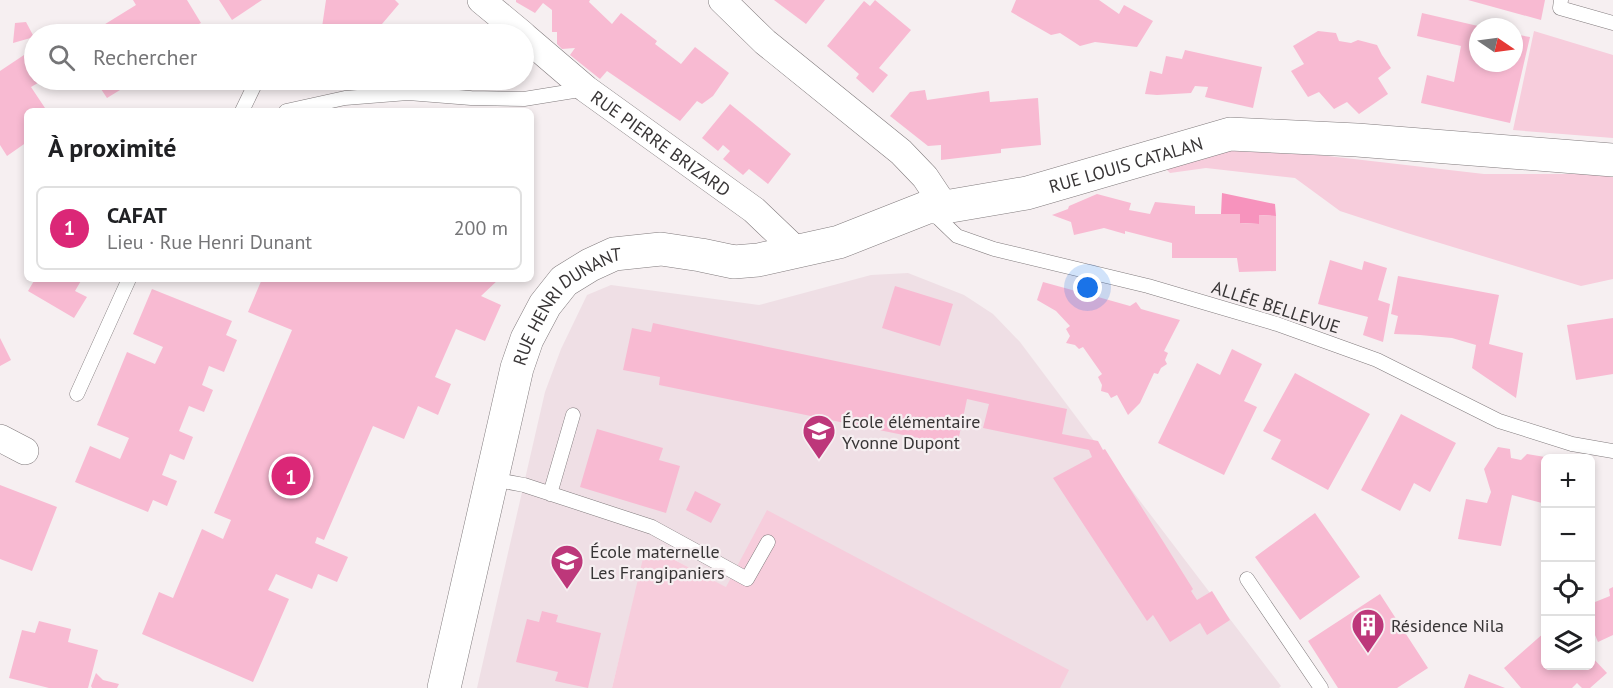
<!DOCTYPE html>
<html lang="fr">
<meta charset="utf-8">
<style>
body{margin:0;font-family:"PT Sans",sans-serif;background:#f2f2f2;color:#202124}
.controls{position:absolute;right:18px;bottom:18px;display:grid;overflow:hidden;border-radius:9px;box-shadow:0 3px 9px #0003}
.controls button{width:54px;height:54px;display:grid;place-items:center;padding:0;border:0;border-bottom:2px solid #e0e0e0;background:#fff;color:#202124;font:30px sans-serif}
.compass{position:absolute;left:1469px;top:18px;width:54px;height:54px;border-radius:50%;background:#fff;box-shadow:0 3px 9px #0003;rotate:103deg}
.you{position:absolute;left:1088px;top:288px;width:21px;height:21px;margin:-15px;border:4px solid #fff;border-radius:50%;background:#1a73e8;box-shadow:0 0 0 9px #1a73e833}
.badge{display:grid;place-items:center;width:39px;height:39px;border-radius:50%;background:#db2777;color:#fff;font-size:20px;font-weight:700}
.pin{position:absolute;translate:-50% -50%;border:3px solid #fff;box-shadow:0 2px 6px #0006}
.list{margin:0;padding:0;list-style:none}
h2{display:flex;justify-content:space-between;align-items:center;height:78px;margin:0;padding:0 24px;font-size:26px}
h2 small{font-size:20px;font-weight:400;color:#757577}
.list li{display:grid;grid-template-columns:39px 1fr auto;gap:18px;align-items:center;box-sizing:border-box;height:84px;margin:0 12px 12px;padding:0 12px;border:2px solid #e0e0e0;border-radius:9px}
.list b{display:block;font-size:22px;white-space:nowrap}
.list p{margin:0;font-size:20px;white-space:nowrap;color:#757577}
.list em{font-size:20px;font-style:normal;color:#757577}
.icon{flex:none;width:33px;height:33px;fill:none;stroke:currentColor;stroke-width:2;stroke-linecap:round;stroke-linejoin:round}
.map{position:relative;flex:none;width:1613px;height:688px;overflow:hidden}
.search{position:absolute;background:#fff;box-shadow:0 3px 9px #0003;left:24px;top:24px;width:510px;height:66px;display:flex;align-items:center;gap:15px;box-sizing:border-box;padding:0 21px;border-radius:33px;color:#757577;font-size:22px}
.panel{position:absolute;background:#fff;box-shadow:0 3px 9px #0003;left:24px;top:108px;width:510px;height:174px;border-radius:9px}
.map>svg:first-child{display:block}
</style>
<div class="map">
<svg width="1613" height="688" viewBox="0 0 1613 688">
<rect width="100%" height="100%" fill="#f6eff1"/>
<!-- built -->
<path fill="#efdfe5" d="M908 273 964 295 993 314 1020 342 1089 434 1281 686 1279 688H916L669 557 646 550 612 688H477L545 392 561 349 587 295 611 285 759 305 871 275Z"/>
<!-- green -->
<path fill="#f7cddc" d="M1534 31 1613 55V138L1513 130Z
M1211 150 1319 155 1484 174H1613V279L1581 286 1407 233 1340 211 1295 178 1206 168 1170 173 1157 160Z
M767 510 1069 670 1060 688H612L645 550 669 557 726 587Z"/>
<!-- water -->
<path fill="#f793bd" d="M1222 193 1275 204 1276 216 1259 215V224L1240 223V214H1221Z"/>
<!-- building -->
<path fill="#f8bad2" d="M133 0H187L201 23 199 24 205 34H89L136 5Z
M219 0H262L232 20Z
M326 0H395L399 4 382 24 391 29 386 34H321Z
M516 0H590L589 2 612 24 621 13 657 41 655 44 681 64 695 47 729 73 713 96 702 104 697 101 680 121 607 71 600 79 570 55 575 48 562 49 557 44V32H552V10L543 3 535 13 516 2Z
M774 0H825L806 24Z
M875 0 911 30 879 68 888 75 873 93 856 78 859 74 827 46 864 1 870 6Z
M1016 0H1099L1119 14 1124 5 1153 21 1137 47 1095 42 1080 46 1060 33 1051 35 1011 12Z
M1468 0H1545L1541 20Z
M1422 13 1478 26V63H1514V34L1530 37 1510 123 1421 103 1427 75 1454 82 1461 46 1417 36Z
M26 22 34 37 13 43 15 23Z
M1318 31 1336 33 1339 41 1351 43 1358 40 1377 45 1382 55 1391 68 1378 78 1388 94 1359 114 1347 102 1334 109 1319 92 1308 97 1291 71 1304 64 1293 46Z
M1185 50 1262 67 1253 108 1205 97 1208 87 1195 86 1191 93 1157 95 1145 94 1150 71 1162 74 1166 56 1182 59Z
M24 55 34 70V80H43L31 87 47 111H27V142L7 156 0 145V71Z
M95 80H132L133 82 107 98Z
M925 90 927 100 989 91 990 102 1038 98 1041 145 1001 149V153L941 160V145L928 146 890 116 910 92Z
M730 104 791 154 768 184 749 169 743 175 723 159 730 151 723 145 718 151 702 138Z
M1097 194 1131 203 1129 210 1150 214 1155 202 1195 206V214H1240V223L1259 224V215L1276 216V271L1239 272 1237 258H1172V243L1125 231V234L1104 228 1074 235 1071 222 1052 215 1068 209 1069 206Z
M1330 260 1362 270 1364 261 1387 268 1378 300 1390 304 1383 342 1363 335 1368 317 1318 304Z
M1398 276 1499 295 1489 344 1523 353 1516 398 1472 368 1476 345 1452 338 1420 335 1394 334 1398 316 1391 314Z
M35 279H82L75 291 87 297 74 318 28 291Z
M262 279H499L481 296 501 305 485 341 456 329 435 377 451 384 438 415 418 406 404 439 373 426 324 540 317 537 315 543 348 557 337 582 318 574 312 589 276 574 268 590 289 599 253 682 142 634 159 592 173 598 202 529 223 539 231 520 214 513 292 330 248 312Z
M1043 282 1083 293 1092 290 1098 297 1130 306 1136 302 1141 309 1180 320 1164 351 1168 353 1165 360 1167 364 1161 368 1158 374 1154 373 1140 403 1128 415 1117 395 1111 398 1108 393 1101 391 1102 385 1098 377 1102 374 1083 347 1079 349 1075 345 1066 343 1070 336 1066 329 1070 326 1056 311 1037 300Z
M895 286 953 304 940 346 882 328Z
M152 289 232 321 226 335 237 340 224 372 209 366 202 385 213 390 204 412 189 406 179 431 193 437 184 460 170 454 162 475 177 481 167 506 153 500 148 512 75 482 90 446 120 459 129 438 97 425 127 352 155 364 163 347 133 334Z
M1613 318V374L1576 380 1567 325Z
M653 323 1067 409 1062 434 1098 441 1103 450 1105 449 1193 589 1191 591 1197 600 1212 591 1230 620 1207 635 1200 623 1170 642 1153 615 1147 621 1053 478 1092 457 1089 450 983 428 989 404 967 399 957 446 659 385 660 377 623 370 632 328 651 332Z
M0 338 11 360 0 366Z
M1232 349 1262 364 1244 401 1257 407 1224 475 1158 443 1197 363 1220 375Z
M1295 373 1370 414 1328 490 1271 459 1281 440 1263 431Z
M1401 414 1456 443 1430 492 1414 483 1400 511 1361 490Z
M597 429 663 448 659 460 680 466 666 513 580 487Z
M1498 447 1510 449 1511 458 1521 460 1527 454 1545 457V499L1542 503 1512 495 1501 546 1458 539 1466 499 1487 503 1491 492 1484 469Z
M0 485 57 507 32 571 0 559Z
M695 491 721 504 711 523 686 510Z
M1315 513 1360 577 1300 620 1255 557Z
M1613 587V635L1598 642 1592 628 1590 629V604L1610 596 1609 589Z
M1380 594 1428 668 1397 688H1338L1308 641Z
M542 611 558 615 556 622 601 633 588 688 555 681 558 672 516 662 527 619 539 622Z
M39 621 71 629 68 642 98 650 88 688H49L9 678 22 630 35 633Z
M1545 632V666H1590V655L1607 673 1590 688H1582L1577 683 1572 688H1521L1504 668Z
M96 673 103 680 119 684 117 688H92L91 686Z
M1469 674 1505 688H1464Z"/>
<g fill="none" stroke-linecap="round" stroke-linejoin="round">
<defs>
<path id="lane" d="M1561 0 1560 8 1613 23
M242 111 257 80
M286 111 345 98 408 93 471 98 524 99 586 89
M931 211 957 236 994 249 1148 286 1277 324 1377 360 1499 421 1572 444 1613 451
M77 394 129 279
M492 479 524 485 652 527 747 579 768 542
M550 494 573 415
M1247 579 1321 688"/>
<g id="street">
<path d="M481 0 522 34"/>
<path d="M722 0 765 42 901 152 925 177 945 207"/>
<path id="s1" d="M524 36 586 89 754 210 797 251"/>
<path d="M0 438 25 451"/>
</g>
<g id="secondary">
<path id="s2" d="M444 688 517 368 527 339 545 305 564 281 590 265 614 254 661 249 701 255 734 262 758 260 839 242 928 207H945L1027 193 1230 134 1357 140 1613 160"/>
</g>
</defs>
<!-- lane casing -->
<use href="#lane" stroke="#817b7d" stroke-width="15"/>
<!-- street casing -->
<use href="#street" stroke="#817b7d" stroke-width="28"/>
<!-- secondary casing -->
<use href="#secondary" stroke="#817b7d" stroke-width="34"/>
<!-- lane -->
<use href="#lane" stroke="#fff" stroke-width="14"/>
<!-- street -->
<use href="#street" stroke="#fff" stroke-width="27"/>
<!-- secondary -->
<use href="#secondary" stroke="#fff" stroke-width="33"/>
</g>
<!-- icons -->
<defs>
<symbol id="school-pin" viewBox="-11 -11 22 30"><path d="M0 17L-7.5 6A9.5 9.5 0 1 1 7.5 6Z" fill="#bd377a" stroke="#f6eff1"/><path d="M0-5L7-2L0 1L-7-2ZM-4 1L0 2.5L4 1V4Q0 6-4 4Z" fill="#fff"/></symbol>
<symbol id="building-pin" viewBox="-11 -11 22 30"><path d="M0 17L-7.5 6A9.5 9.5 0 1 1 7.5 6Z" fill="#bd377a" stroke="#f6eff1"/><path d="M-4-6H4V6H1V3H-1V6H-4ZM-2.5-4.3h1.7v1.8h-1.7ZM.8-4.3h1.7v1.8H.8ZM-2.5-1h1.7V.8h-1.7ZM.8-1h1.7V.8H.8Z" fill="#fff"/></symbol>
</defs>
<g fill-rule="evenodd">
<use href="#school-pin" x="800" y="412" width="38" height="52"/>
<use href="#school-pin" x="548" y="542" width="38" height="52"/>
<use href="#building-pin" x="1349" y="606" width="38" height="52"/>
</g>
<g text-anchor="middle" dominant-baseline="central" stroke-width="4.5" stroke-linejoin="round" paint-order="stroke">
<!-- street labels -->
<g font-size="18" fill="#383536" stroke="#f6eff1">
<text stroke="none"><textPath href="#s1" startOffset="174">RUE PIERRE BRIZARD</textPath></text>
<text stroke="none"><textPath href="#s2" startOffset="1012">RUE LOUIS CATALAN</textPath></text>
<text transform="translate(1276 307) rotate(18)">ALLÉE BELLEVUE</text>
<text stroke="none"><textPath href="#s2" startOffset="412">RUE HENRI DUNANT</textPath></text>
</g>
<!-- poi labels -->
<g font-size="18" fill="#383536" stroke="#f6eff1" text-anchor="start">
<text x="842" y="421">École élémentaire<tspan x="842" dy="21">Yvonne Dupont</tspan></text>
<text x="590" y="551">École maternelle<tspan x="590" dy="21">Les Frangipaniers</tspan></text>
<text x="1391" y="625">Résidence Nila</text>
</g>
</g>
</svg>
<div class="controls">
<button>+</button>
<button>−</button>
<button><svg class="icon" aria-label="locate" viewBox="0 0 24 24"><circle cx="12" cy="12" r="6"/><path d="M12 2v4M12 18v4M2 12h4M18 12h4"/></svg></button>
<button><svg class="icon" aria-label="layers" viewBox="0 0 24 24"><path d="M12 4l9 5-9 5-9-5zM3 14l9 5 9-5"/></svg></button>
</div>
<svg class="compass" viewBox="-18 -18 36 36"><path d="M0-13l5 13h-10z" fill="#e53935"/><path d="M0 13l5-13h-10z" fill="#757577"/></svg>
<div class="you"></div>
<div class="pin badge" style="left:291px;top:476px">1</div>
<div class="search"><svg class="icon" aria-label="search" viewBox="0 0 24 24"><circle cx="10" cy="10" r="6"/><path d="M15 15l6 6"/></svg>Rechercher</div>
<section class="panel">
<h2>À proximité<small></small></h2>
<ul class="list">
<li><span class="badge">1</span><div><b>CAFAT</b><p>Lieu · Rue Henri Dunant</p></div><em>200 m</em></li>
</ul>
</section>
</div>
